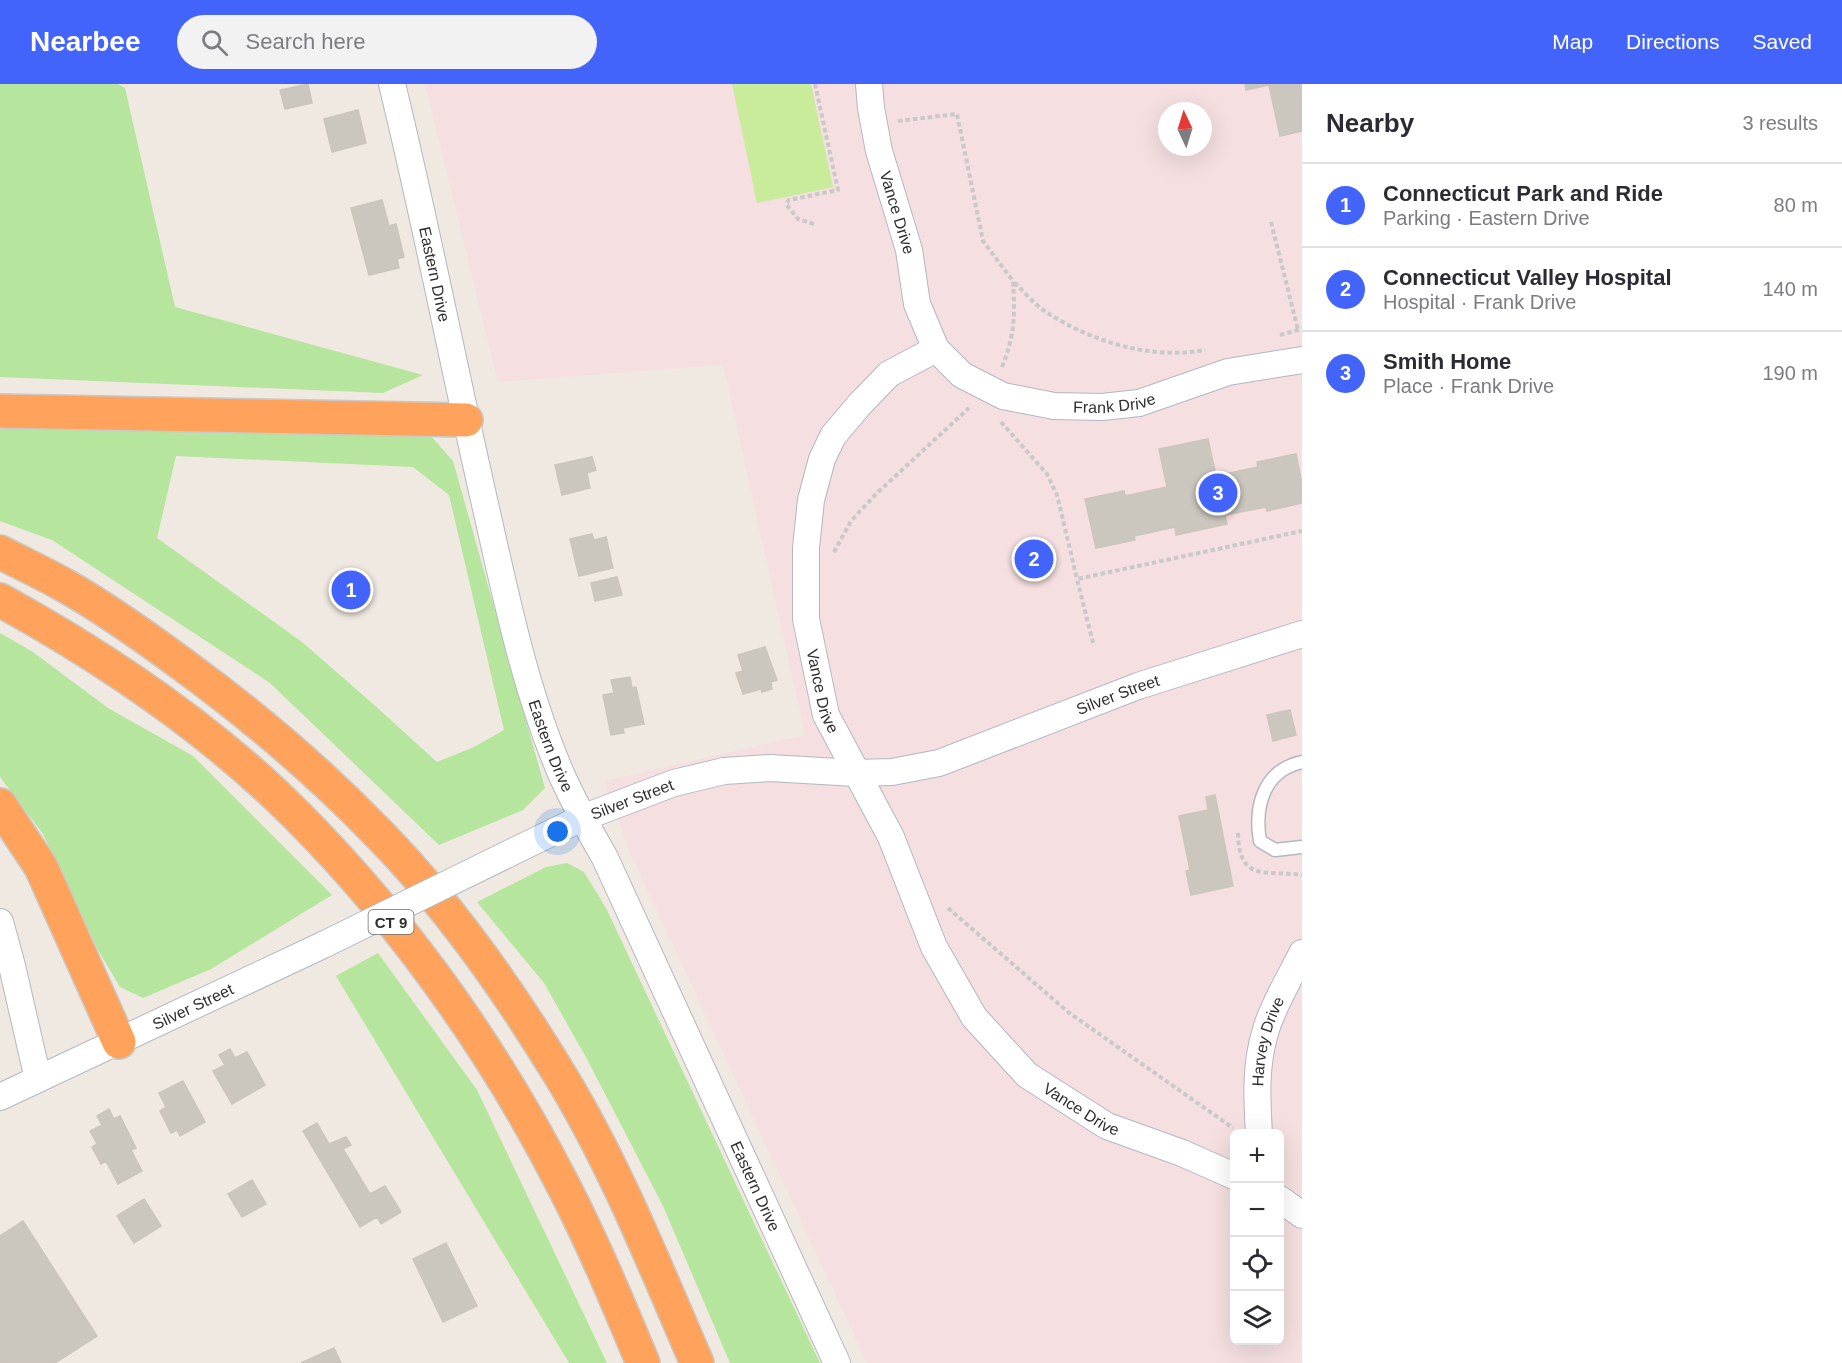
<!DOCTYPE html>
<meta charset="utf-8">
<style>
body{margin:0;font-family:Helvetica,sans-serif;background:#f2f2f3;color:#2b2b33}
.controls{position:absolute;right:18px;bottom:18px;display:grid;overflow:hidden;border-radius:9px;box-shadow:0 6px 24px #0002}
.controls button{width:54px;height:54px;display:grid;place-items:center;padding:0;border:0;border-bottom:2px solid #e1e1e2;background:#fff;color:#2b2b33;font:30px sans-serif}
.compass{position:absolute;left:1158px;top:18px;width:54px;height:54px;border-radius:50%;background:#fff;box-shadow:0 6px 24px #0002;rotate:356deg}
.you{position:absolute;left:558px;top:748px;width:21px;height:21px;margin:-15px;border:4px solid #fff;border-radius:50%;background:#1a73e8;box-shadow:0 0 0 9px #1a73e833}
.badge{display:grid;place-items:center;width:39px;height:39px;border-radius:50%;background:#4264fb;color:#fff;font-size:20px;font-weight:700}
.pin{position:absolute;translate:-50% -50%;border:3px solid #fff;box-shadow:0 2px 6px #0006}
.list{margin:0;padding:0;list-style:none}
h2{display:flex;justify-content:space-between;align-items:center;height:78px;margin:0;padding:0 24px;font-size:26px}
h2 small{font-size:20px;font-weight:400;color:#7c7c81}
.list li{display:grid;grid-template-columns:39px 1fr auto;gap:18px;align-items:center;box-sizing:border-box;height:84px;padding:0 24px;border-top:2px solid #e1e1e2}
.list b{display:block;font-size:22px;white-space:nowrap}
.list p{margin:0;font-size:20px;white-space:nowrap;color:#7c7c81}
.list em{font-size:20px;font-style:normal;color:#7c7c81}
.icon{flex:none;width:33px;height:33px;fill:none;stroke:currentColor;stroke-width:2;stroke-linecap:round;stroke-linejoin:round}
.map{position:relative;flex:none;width:1302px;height:1279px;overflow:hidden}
header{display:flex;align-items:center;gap:36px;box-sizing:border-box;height:84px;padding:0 30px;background:#4264fb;color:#fff}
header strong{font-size:28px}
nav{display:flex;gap:33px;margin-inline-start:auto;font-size:21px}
.search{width:420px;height:54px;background:#f2f2f3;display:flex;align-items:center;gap:15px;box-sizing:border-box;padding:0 21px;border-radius:33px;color:#7c7c81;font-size:22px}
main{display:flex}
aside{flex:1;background:#fff}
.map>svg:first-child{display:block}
</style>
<header>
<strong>Nearbee</strong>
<div class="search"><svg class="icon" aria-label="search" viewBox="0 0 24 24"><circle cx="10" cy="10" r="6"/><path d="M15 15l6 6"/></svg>Search here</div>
<nav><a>Map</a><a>Directions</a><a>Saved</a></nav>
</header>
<main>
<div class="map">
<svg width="1302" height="1279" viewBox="0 0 1302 1279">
<rect width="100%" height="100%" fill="#efe9e1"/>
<!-- medical -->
<path fill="#f5dfe0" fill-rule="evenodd" d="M425 0H1302V1279H867L630 769 604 697 805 651 723 281 498 298ZM1167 27H1203V63H1167ZM1234 1050H1280V1256H1234Z"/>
<!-- green -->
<path fill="#b6e59e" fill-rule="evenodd" d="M0 0H118L125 4 175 223 423 291 383 309 0 293Z
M0 331 430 351 453 377 545 704 523 726 439 761 270 599 52 456 0 437ZM176 372 413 383 449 411 504 646 474 663 437 678 372 619 302 558 157 454Z
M0 549 33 568 108 624 193 672 332 811 211 885 143 914 120 903 98 866 43 750 0 693Z
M567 779 584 788 606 824 820 1279H730L663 1122 587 975 544 899 477 818 546 783Z
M378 869 477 1006 607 1279H569L336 892Z"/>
<!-- pitch -->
<path fill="#c9ec9a" d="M732 0H811L833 103 757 119Z"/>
<!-- building -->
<path fill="#cbc7bf" stroke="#cbc5ba" stroke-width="1.5" d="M308 0 312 19 285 25 280 6Z
M1245 0H1302V47L1280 52 1269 1 1246 6Z
M358 26 366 59 332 68 324 35Z
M382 116 389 142 396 140 404 173 397 175 399 184 369 191 351 124Z
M1208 355 1216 392 1258 383 1257 378 1296 370 1302 400V419L1267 427 1266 423 1225 431 1227 440 1176 451 1175 443 1134 452 1135 456 1096 464 1085 415 1124 407 1125 412 1167 403 1159 365Z
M592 373 596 386 587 389 590 404 562 411 555 381Z
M592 450 594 456 606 453 613 484 579 492 570 455Z
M617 493 622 511 595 517 591 499Z
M765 563 777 596 771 598 772 605 762 608 761 605 743 610 736 589 743 587 738 571Z
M630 593 632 604 636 603 644 640 623 644 624 649 611 651 603 611 614 609 611 596Z
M1290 626 1296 651 1273 657 1267 631Z
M1215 711 1233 802 1191 811 1186 787 1190 786 1179 732 1208 726 1206 713Z
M230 965 235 974 247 968 265 1001 232 1020 213 987 225 981 219 971Z
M183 997 205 1038 180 1052 177 1046 171 1049 160 1027 166 1023 159 1009Z
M109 1025 114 1035 120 1032 136 1064 131 1066 142 1087 118 1100 106 1077 101 1080 92 1063 97 1060 90 1047 102 1041 97 1032Z
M317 1039 329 1060 346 1053 351 1061 343 1065 370 1110 385 1102 401 1128 381 1140 377 1133 360 1143 303 1047Z
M252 1096 266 1120 242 1133 228 1110Z
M144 1115 161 1142 134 1159 117 1132Z
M23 1137 97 1252 55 1279H0V1152Z
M446 1159 477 1222 443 1238 413 1175Z
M334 1264 341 1279H301Z"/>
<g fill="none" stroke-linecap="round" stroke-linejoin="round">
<defs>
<path id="service" d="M1302 678C1264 686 1254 722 1260 757L1275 766 1302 763"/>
<g id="minor">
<path id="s1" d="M392 0C426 139 453 280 485 420 506 512 525 608 563 694 576 722 590 748 605 774L837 1279"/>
<path id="s2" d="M869 0 871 24 879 67 909 166 917 220 936 265 962 291 1003 312 1054 322 1102 323 1139 319 1228 288 1302 276"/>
<path id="s3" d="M936 265 889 290 860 320 833 352 822 375 811 416 806 464V535L826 631 891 753 934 863 974 933 1027 991 1107 1042 1182 1069 1234 1092"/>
<path id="s4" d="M506 771 582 734 674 699 724 687 770 684 856 689 892 688 939 679 1138 602 1302 550"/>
<path d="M0 838 12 882 38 995"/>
<path id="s5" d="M0 1013 325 860"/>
<path id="s6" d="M1259 1050C1257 1015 1255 982 1265 949 1271 925 1291 892 1302 869"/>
<path d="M1280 1115 1302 1131"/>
</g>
<path id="motorway" d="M0 327 466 336
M0 468C21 479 43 489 64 501 105 524 144 552 182 580 252 631 318 687 378 749 447 819 509 907 560 991 615 1081 655 1182 697 1279
M0 516C98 570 194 634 276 711 392 822 490 958 563 1101 593 1159 618 1219 643 1279
M0 721 41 783 119 958"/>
</defs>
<!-- service casing -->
<use href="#service" stroke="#b4b7c1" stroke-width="15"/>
<!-- minor casing -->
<use href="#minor" stroke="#b4b7c1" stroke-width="28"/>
<!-- motorway casing -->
<use href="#motorway" stroke="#c9c9c9" stroke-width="36"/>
<!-- path -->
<path stroke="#c9c9c9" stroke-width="4" stroke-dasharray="4.5 3" stroke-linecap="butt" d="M898 37 957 30 983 157 1013 197
M1271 138 1298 246
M814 140 798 135 786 120 789 116 838 106 815 0
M1280 251 1302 245
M1002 283C1015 250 1015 232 1013 197 1023 207 1034 220 1046 228 1092 258 1151 276 1205 266
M1001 338 1047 390 1057 411 1077 495
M834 468 851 437 876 410 969 324
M1093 559 1077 495 1302 447
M1238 749C1239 799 1266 786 1302 791
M948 824 1068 928 1233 1044"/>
<!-- service -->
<use href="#service" stroke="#fff" stroke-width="12"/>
<!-- minor -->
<use href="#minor" stroke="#fff" stroke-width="26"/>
<!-- motorway -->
<use href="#motorway" stroke="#ffa35c" stroke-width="33"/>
<defs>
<path id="minor-bridge" d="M325 860 506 771"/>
</defs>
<!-- minor-bridge casing -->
<use href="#minor-bridge" stroke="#b4b7c1" stroke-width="28" stroke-linecap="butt"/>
<!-- minor-bridge -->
<use href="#minor-bridge" stroke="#fff" stroke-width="26"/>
</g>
<g text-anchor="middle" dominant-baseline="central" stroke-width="4.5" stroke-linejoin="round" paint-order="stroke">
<!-- shield labels -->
<rect fill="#fff" stroke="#6d6d6d" stroke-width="1.5" x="368.5" y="826" width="45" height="24" rx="4.5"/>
<g font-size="15" font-weight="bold" fill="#2e2e2e">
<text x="391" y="838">CT 9</text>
</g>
<!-- street labels -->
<g font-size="16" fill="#2e2e2e" stroke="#fff">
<text stroke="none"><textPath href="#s2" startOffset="132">Vance Drive</textPath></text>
<text stroke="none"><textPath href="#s1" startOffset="195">Eastern Drive</textPath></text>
<text stroke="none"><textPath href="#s2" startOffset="470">Frank Drive</textPath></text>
<text stroke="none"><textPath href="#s3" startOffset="398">Vance Drive</textPath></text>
<text stroke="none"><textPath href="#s4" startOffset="642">Silver Street</textPath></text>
<text stroke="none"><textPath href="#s1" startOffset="681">Eastern Drive</textPath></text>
<text stroke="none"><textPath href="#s4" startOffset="138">Silver Street</textPath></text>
<text stroke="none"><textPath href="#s5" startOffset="213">Silver Street</textPath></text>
<text stroke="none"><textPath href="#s6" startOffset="94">Harvey Drive</textPath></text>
<text stroke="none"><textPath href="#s3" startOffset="902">Vance Drive</textPath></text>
<text stroke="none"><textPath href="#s1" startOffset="1167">Eastern Drive</textPath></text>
</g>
</g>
</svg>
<div class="controls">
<button>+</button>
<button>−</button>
<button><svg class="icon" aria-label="locate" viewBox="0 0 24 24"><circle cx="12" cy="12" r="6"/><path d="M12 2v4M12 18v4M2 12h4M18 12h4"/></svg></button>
<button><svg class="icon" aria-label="layers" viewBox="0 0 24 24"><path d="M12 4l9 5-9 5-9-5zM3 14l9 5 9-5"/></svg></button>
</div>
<svg class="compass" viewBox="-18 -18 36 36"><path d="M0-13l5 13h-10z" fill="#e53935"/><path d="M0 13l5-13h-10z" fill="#7c7c81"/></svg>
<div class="you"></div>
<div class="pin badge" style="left:351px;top:506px">1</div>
<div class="pin badge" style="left:1034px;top:475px">2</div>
<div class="pin badge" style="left:1218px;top:409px">3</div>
</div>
<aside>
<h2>Nearby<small>3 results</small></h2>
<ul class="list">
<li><span class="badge">1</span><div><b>Connecticut Park and Ride</b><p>Parking · Eastern Drive</p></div><em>80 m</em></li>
<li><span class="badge">2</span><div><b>Connecticut Valley Hospital</b><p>Hospital · Frank Drive</p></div><em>140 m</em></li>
<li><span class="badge">3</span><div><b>Smith Home</b><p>Place · Frank Drive</p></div><em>190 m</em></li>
</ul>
</aside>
</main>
